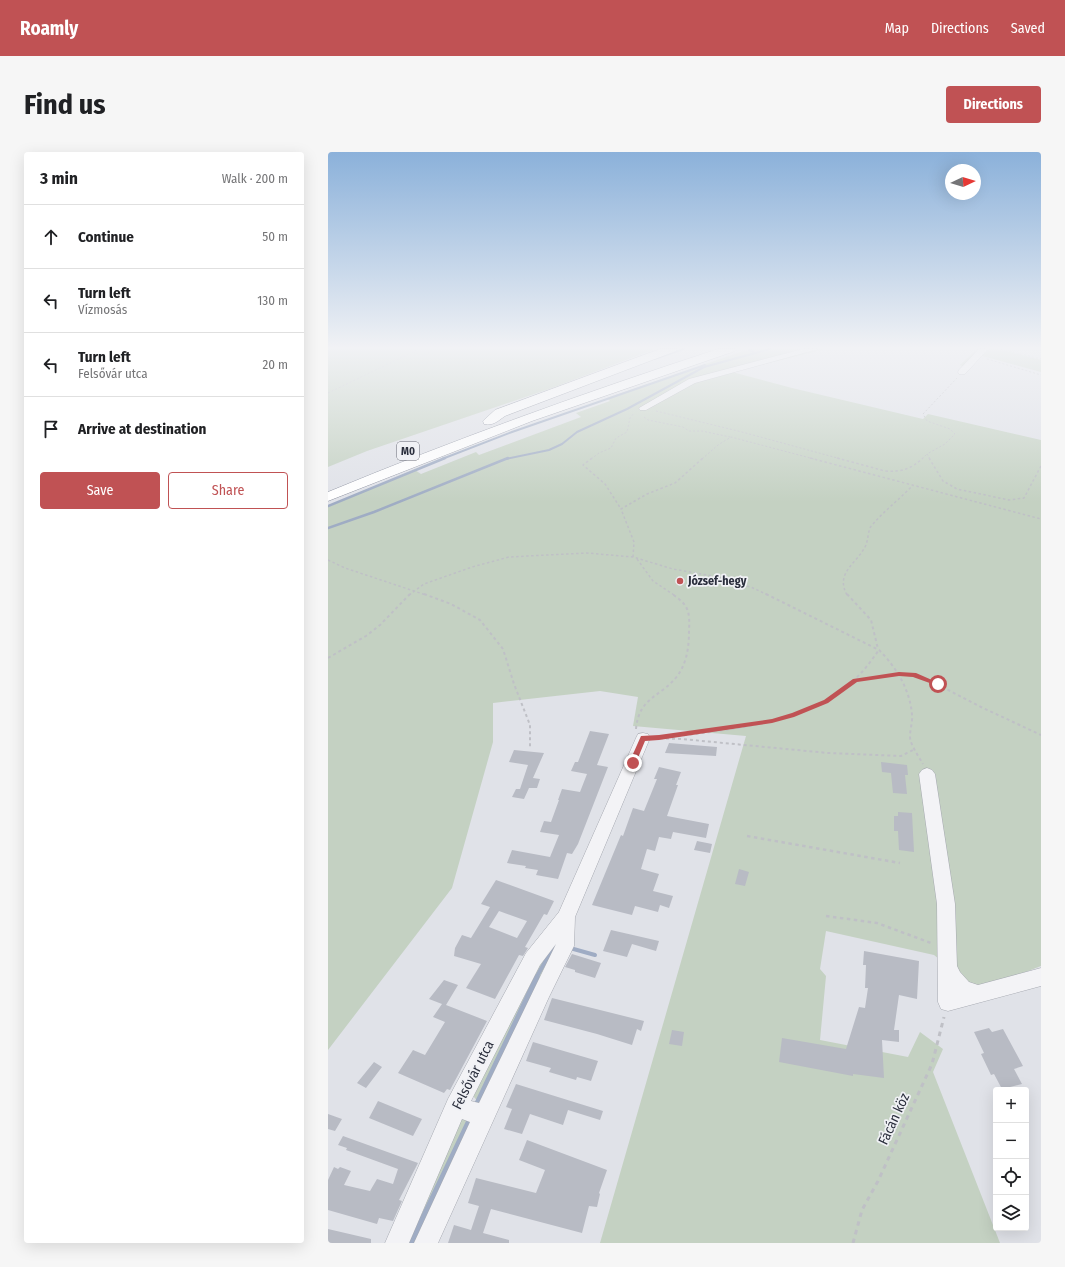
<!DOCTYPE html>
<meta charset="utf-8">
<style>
body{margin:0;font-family:"Fira Sans Condensed",sans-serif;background:#f6f6f6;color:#202124}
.controls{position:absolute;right:12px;bottom:12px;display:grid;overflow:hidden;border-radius:4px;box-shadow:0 4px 16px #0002}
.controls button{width:36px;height:36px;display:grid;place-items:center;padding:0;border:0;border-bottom:1px solid #e0e0e0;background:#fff;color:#202124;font:20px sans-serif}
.compass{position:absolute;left:617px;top:12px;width:36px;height:36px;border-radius:50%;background:#fff;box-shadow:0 4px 16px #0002;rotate:86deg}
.stop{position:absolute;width:12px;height:12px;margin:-9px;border:3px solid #c05254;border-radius:50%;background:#fff}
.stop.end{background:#c05254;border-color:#fff;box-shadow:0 1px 4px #0008}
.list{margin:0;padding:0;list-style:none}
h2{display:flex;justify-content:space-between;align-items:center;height:52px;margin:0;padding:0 16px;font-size:17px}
h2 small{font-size:13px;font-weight:400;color:#757577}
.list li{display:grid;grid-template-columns:26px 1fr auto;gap:12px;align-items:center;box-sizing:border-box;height:64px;padding:0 16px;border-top:1px solid #e0e0e0}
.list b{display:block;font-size:15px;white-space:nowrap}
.list p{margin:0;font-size:13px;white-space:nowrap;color:#757577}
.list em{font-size:13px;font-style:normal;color:#757577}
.actions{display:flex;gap:8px;padding:12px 16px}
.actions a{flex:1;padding:9px 0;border:1px solid #c05254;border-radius:4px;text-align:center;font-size:14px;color:#c05254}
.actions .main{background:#c05254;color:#fff}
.icon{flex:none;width:22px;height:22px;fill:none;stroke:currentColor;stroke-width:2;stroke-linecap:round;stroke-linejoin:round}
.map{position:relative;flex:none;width:713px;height:1091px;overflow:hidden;border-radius:4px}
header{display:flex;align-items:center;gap:24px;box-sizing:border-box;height:56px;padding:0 20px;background:#c05254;color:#fff}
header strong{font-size:19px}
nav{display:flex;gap:22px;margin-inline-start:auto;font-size:14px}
.intro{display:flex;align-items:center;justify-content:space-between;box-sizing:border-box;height:96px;padding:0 24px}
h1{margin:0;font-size:28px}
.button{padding:10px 18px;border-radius:4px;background:#c05254;color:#fff;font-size:14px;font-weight:700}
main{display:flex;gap:24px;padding:0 24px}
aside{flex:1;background:#fff;border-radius:4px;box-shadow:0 4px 16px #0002}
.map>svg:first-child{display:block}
</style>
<header>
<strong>Roamly</strong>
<nav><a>Map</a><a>Directions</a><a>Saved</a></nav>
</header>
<div class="intro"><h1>Find us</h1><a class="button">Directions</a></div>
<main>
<aside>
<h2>3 min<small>Walk · 200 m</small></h2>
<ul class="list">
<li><svg class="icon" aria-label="ahead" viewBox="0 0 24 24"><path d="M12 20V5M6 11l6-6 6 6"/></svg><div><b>Continue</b></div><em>50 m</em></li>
<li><svg class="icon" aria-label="left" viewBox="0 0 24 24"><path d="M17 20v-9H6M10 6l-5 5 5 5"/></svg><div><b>Turn left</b><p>Vízmosás</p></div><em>130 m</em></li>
<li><svg class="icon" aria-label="left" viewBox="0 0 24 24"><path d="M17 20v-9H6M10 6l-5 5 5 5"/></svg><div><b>Turn left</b><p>Felsővár utca</p></div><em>20 m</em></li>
<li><svg class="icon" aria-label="arrive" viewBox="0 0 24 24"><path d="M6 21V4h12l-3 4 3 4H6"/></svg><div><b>Arrive at destination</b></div></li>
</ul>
<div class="actions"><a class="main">Save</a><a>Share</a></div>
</aside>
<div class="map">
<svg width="713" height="1091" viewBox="0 0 713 1091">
<rect width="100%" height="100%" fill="#e0e2e8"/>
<!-- green -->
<path fill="#c4d1c2" d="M0 197H327L224 236 39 299 0 315Z
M421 197H498L404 220 464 236 595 267 600 262 713 288V814L667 832 651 834 640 830 606 803 498 779 492 817 498 824 492 888 580 905 592 880 615 897 605 920 672 1091H272L418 584 305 574 310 545 272 539 165 551V590L124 736 0 898V355L87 318 93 322 148 300 151 303 253 265 248 261 282 249 279 246Z
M649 197H670L713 208V220L651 203 638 216 632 213Z
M233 788 151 951 146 945 145 937 220 796Z
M135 964H145L93 1091H75L92 1049Z"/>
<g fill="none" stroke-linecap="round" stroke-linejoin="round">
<!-- stream-far3 -->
<path stroke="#9facc4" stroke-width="2" d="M421 198 428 201
M326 207 356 197
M114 307 184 280 377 213
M178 307 221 298 234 292 249 280 299 257 376 215 442 197"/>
<!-- stream-far2 -->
<path stroke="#9facc4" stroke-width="2.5" d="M0 354 117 306
M0 376 46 360 180 306"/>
<!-- stream-far1 -->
<path stroke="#9facc4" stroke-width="4" d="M242 796 267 803
M208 826 226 794"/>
<!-- stream -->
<path stroke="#9facc4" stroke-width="5.5" d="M148 954 209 825
M83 1091 143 965"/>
</g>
<!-- building -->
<path fill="#b8bbc4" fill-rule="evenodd" d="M262 579 281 582 269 613 280 615 250 692 244 702 239 701 230 727 208 723 210 718 197 716 198 714 179 711 184 698 222 705 231 683 212 680 216 669 223 670 231 648H230L234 637 252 640 259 622 243 619 247 610H250Z
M341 591 389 595 388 604 337 601Z
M186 598 216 601 205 626 212 627 209 636H201L196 647 184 645 188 637H192L200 613 181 610Z
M553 610 579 613 580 623H577L579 642 565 641 563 621 554 620Z
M331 615 353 620 348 633H350L339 664 381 672 378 686 345 680 343 687 331 685 327 699 319 697 313 717 331 722 325 739 345 744 341 756 332 753 330 760 307 754 304 763 264 753 293 683 295 684 305 656 316 659 329 627H326Z
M570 660 584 661 586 700 571 698 570 679H566V664H570Z
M369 689 384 692 382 701 366 698Z
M411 717 421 720 417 734 407 732Z
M168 728 226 749 219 763 216 762 197 795 200 796 195 804 191 803 167 847 138 836 153 812 126 804 127 796 134 783 143 786 162 755 153 752ZM171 759 199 769 189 786 161 775Z
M283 778 331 789 328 799 304 792 299 805 275 799Z
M536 799 591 809 589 847 571 843 566 878H571V890L554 888 556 926 525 922V924L451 910 454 886 518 897 531 855 537 856 540 836H537L538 813H535Z
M244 802 273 811 267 826 247 820V818L237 815Z
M116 828 130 833 118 853 159 869 122 938 119 937 116 941 70 921 85 898 97 903 117 870 105 865 114 852 101 847Z
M224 846 316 869 313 879 309 877 304 893 269 882 216 868Z
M661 876 664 880 675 877 695 914 686 917 694 932 674 937 666 922 663 923 653 902 656 901 646 880Z
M344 878 356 880 354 894 341 892Z
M205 890 270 909 263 929 249 925 248 928 221 920 223 916 198 909Z
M46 910 54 915 38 936 29 931Z
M188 932 275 959 272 968 240 958 235 973 202 962 194 982 176 977 184 957 178 955Z
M50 949 94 967 85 984 41 966Z
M0 962 14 967 7 979 0 977Z
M15 984 90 1011 71 1048 74 1049 65 1069 51 1066 49 1072 0 1058V1028L6 1015 10 1017 12 1015 23 1019 16 1033 42 1039 49 1027 65 1032 70 1017 18 998 19 996 10 993Z
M199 988 279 1018 271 1041 272 1042 269 1055 261 1054 254 1081 163 1057 155 1081 181 1088V1091H120L126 1073 143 1078 151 1054 140 1051 148 1026 208 1041 217 1018 191 1008Z
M0 1077 43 1087V1091H0Z"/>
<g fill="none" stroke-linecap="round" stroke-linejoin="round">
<defs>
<path id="minor" d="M475 197H490L367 231 318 258H312L311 256 361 227Z
M651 197H660L637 222H631L630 220 631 218Z
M315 581 320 582 322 586 247 765 246 794 221 845 110 1091H86L142 970 134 967 81 1091H57L120 947 198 801 231 760 308 586 310 582ZM228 792 151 951 143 949 212 813Z
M599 616 604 618 607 622 627 752 629 814 632 820 641 830 650 833 713 816V834L620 859 613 857 610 850 609 752 591 622 594 618Z"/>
<path id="highway" d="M332 197H349L348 199 177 264C170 269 165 274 156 272L155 269 167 258Z
M390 197H408L407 199 204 269 0 349V340C128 287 258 240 390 197Z"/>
</defs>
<!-- minor casing -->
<use href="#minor" stroke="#a6a9b1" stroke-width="1"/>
<!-- highway casing -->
<use href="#highway" stroke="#898e9d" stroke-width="1"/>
<!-- path-far4 -->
<path stroke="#bfc0c6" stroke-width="1" stroke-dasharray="2 2" stroke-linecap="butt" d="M673 197 713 207
M85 200 96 204 107 197
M659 207 713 223
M0 241 91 197
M328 259 414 280 513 307
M316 265 320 268 355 275 361 279H374L402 285
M263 307 271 301 283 296 288 286 299 280 302 266 306 261
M374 307 390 293 403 285 486 307
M594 307 599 302
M602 307 599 302 617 292 627 282 622 277 599 269 595 262 629 226"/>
<!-- path-far3 -->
<path stroke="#bfc0c6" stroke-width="1.5" stroke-dasharray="2.5 2.5" stroke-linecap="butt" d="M264 306 255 313 277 332 293 357
M482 306 713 367
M509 306 557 319C574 320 583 317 595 306
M601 306 615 329 629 337 681 348 696 346 713 314
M305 405 306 390 293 357 319 342 347 331 375 306
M309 407 325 429 346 443
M0 408 17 416 98 443
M81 443 96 432 144 415 181 405 259 401 305 405 345 417 396 426 425 436 440 443
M519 443C507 421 528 412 537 395 541 388 539 377 545 372 557 358 572 347 585 333"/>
<!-- path-far2 -->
<path stroke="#bfc0c6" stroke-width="2" stroke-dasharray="3 3" stroke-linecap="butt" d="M96 442 123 452 152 468 175 497 186 532 202 573V595
M438 442 551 498C568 515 582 537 584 563 585 571 580 583 583 590 586 598 591 605 595 612
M519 442 543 468 550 497
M0 506 38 484 52 473 82 442
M527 528 571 522 597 526 653 555 713 583
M308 577C311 544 334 545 350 523 359 510 361 494 361 479 362 460 361 453 344 442
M326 586 354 587 500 601 573 604 587 597
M332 586C395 578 487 573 532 522 539 515 545 506 551 498"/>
<!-- path-far1 -->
<path stroke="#bfc0c6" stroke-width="2.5" stroke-dasharray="3.5 3.5" stroke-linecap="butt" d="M419 684 572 711
M498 764 549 771 603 791"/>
<!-- path -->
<path stroke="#bfc0c6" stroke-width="3" stroke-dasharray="4.5 4.5" stroke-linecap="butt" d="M525 1091 534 1058 550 1029 604 912 616 865"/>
<!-- minor -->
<use href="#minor" fill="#f3f3f6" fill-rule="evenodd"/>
<!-- highway -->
<use href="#highway" fill="#fff" fill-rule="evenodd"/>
</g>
<!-- sky -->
<linearGradient id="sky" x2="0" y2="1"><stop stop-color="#8bb1da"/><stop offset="0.56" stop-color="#f1f2f5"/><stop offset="1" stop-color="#f1f2f5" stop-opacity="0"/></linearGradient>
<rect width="713" height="350" fill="url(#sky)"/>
<!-- route -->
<path fill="#c05254" d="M571 520 588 521 613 532 610 534 585 525 571 524 529 530 500 551 466 565 444 571 331 588 317 589 307 613H305L301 611 313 584 331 583 444 567 464 561 496 548 525 527Z"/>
<!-- markers -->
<circle fill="#c05254" stroke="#f0f1f5" stroke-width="1.5" cx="352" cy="429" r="4"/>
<g text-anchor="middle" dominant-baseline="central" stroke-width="3.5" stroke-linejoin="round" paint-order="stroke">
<!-- shield labels -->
<rect fill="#f0f1f5" stroke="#666974" stroke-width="1" x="69" y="290" width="22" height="18" rx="3"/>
<g font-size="11" font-weight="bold" fill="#2b2f3d">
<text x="80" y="299">M0</text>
</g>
<!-- poi labels -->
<g font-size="12" font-weight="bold" fill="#2b2f3d" stroke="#f0f1f5" text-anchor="start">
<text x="360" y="429">József-hegy</text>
</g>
<!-- near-street labels -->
<g font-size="14" fill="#2b2f3d" stroke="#f0f1f5">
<text transform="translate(145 923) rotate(-63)">Felsővár utca</text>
<text transform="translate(566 967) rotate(-65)">Fácán köz</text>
</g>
</g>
</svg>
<div class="controls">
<button>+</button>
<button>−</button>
<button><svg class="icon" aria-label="locate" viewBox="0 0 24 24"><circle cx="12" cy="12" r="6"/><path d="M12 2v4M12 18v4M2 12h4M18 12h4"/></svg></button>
<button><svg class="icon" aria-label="layers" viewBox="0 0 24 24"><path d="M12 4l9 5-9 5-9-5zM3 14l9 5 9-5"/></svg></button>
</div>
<svg class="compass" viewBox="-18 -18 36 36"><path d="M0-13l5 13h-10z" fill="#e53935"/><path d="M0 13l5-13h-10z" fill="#757577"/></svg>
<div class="stop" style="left:610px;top:532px"></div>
<div class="stop end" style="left:305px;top:611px"></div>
</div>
</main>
